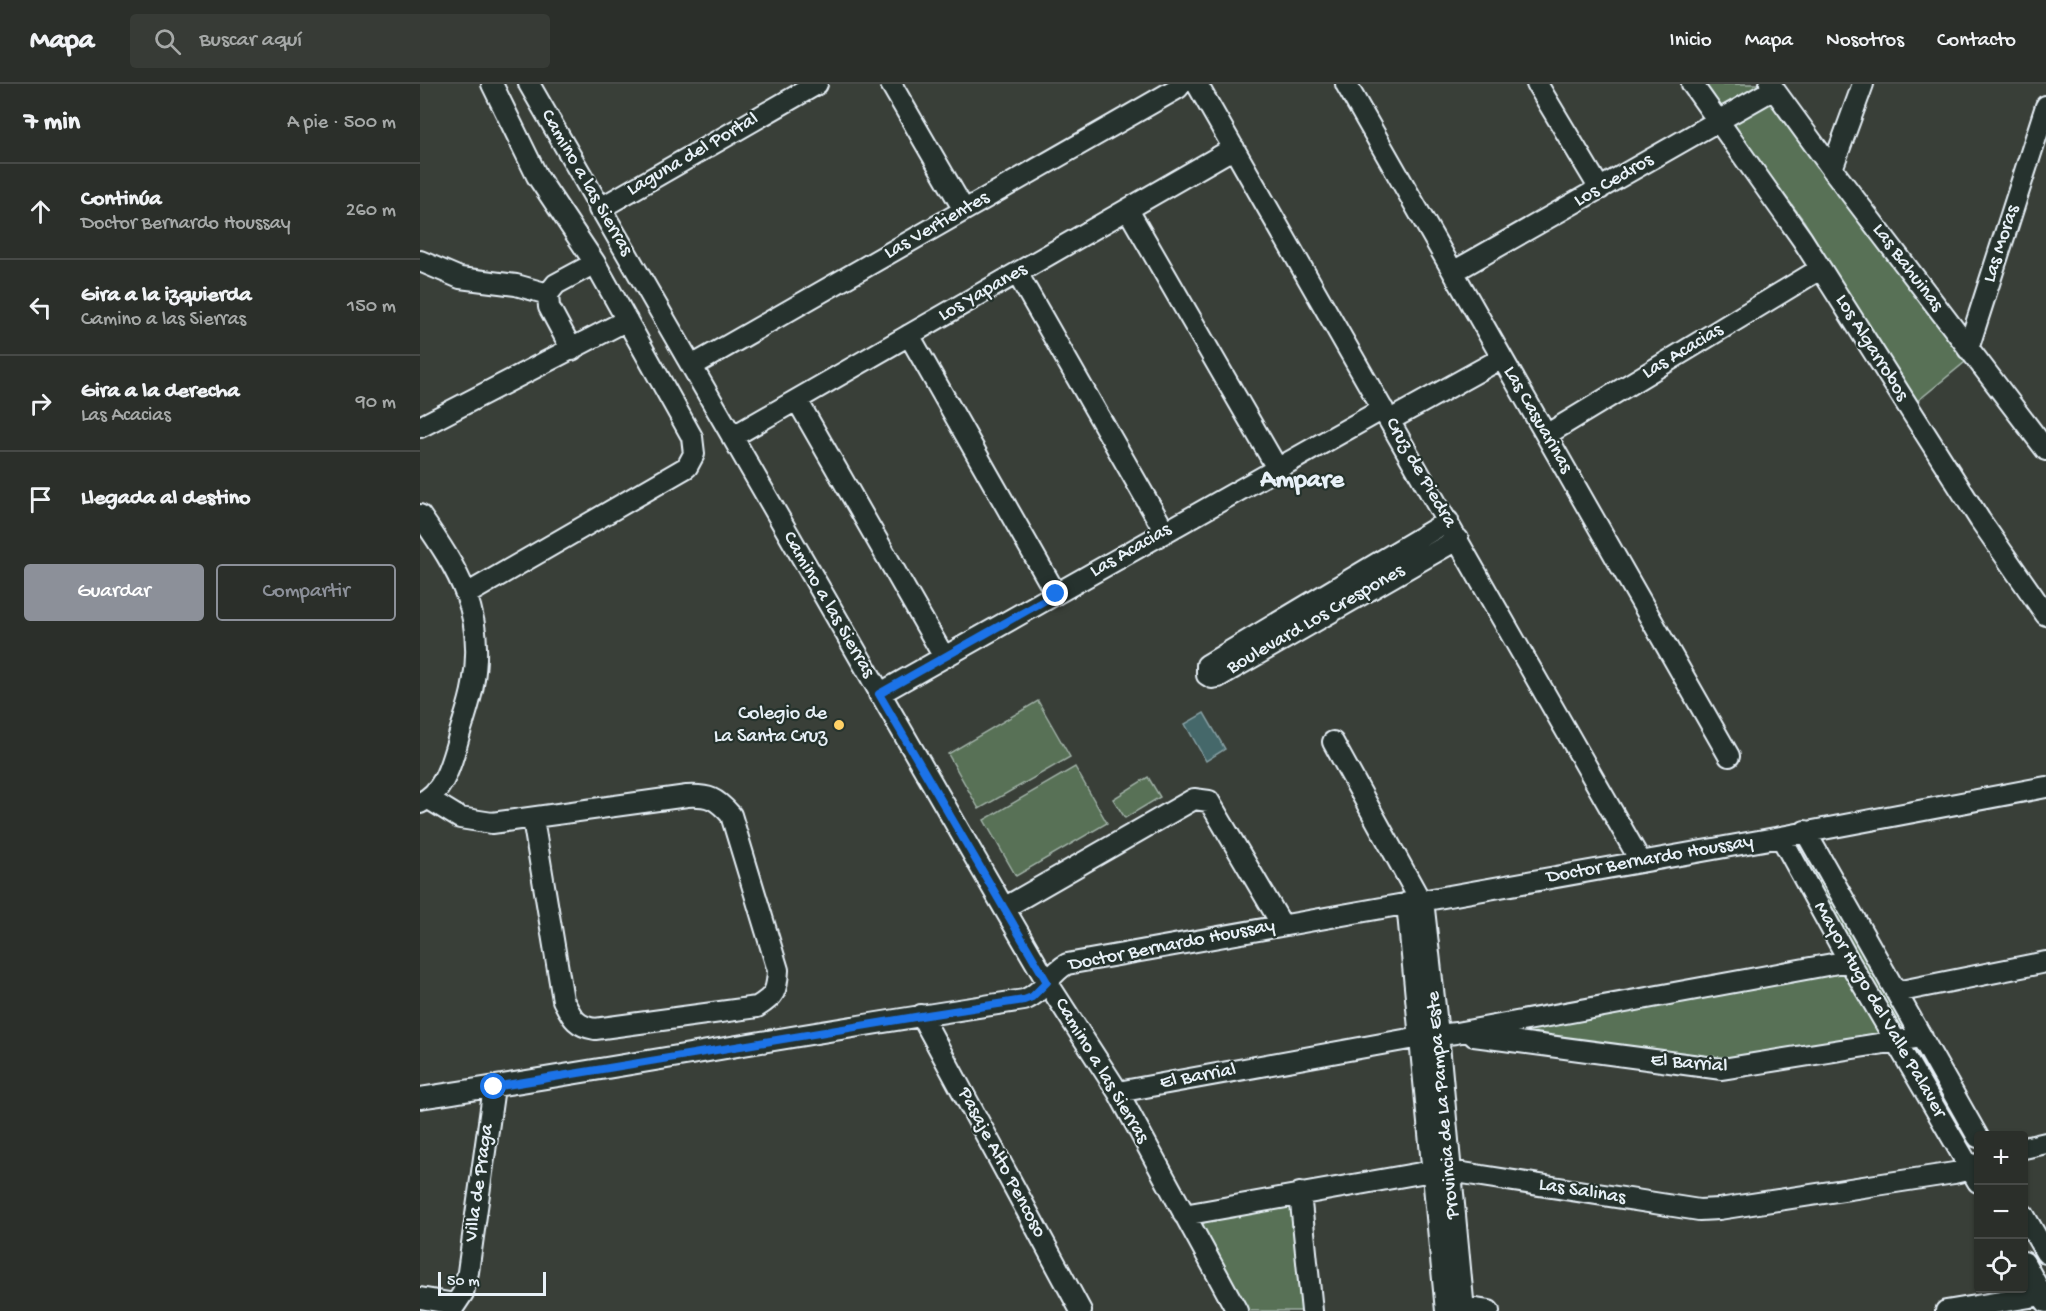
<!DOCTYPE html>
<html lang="es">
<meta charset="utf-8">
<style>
body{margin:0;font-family:"Gochi Hand",sans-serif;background:#373b36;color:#f1f3f6}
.controls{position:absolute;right:18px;bottom:18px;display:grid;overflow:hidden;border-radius:6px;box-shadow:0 2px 4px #0004}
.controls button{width:54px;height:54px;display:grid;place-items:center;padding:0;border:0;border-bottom:2px solid #474a47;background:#2b2f2a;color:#f1f3f6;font:30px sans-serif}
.scale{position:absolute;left:18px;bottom:15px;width:108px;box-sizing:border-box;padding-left:6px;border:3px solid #e8f1f8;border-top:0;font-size:16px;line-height:21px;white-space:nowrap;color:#e8f1f8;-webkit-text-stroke:4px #26332d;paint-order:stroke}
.stop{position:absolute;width:18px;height:18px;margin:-14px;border:4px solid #1a73e8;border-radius:50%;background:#fff}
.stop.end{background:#1a73e8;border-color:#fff;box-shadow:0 2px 6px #0008}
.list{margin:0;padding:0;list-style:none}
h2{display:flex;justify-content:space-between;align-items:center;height:78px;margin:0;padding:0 24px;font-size:26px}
h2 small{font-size:20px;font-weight:400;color:#a6a9a8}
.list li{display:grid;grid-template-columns:39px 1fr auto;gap:18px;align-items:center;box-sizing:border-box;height:96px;padding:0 24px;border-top:2px solid #474a47}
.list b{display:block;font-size:22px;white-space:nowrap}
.list p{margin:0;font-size:20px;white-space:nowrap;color:#a6a9a8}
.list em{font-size:20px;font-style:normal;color:#a6a9a8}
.actions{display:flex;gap:12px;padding:18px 24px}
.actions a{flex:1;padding:14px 0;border:2px solid #8c9099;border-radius:6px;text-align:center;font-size:21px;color:#8c9099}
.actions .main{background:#8c9099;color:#fff}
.icon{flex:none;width:33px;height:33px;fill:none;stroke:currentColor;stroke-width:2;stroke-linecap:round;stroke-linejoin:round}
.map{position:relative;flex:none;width:1626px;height:1227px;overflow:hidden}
header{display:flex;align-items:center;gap:36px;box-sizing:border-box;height:84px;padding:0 30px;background:#2b2f2a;border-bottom:2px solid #474a47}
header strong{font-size:28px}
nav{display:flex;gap:33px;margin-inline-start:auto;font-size:21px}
.search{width:420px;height:54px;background:#373b36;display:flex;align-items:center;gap:15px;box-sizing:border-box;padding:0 21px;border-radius:6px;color:#a6a9a8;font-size:22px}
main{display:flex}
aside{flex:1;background:#2b2f2a}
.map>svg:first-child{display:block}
</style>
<header>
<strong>Mapa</strong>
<div class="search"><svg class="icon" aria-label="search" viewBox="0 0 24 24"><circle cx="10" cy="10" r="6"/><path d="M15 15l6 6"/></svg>Buscar aquí</div>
<nav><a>Inicio</a><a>Mapa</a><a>Nosotros</a><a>Contacto</a></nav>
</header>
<main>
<aside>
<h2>7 min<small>A pie · 500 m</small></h2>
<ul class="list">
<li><svg class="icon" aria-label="ahead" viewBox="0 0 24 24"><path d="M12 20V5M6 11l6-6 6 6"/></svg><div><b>Continúa</b><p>Doctor Bernardo Houssay</p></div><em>260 m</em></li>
<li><svg class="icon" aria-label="left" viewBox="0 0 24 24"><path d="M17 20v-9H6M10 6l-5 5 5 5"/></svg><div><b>Gira a la izquierda</b><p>Camino a las Sierras</p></div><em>150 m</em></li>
<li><svg class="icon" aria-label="right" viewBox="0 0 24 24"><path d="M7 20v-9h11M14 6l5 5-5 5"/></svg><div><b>Gira a la derecha</b><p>Las Acacias</p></div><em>90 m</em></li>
<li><svg class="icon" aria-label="arrive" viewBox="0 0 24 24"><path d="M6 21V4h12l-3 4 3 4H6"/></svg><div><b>Llegada al destino</b></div></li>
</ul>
<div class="actions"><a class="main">Guardar</a><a>Compartir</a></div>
</aside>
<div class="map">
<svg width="1626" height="1227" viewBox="0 0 1626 1227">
<rect width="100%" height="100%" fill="#393f38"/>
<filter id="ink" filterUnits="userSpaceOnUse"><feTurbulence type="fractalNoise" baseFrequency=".0167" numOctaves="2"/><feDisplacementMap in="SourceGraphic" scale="12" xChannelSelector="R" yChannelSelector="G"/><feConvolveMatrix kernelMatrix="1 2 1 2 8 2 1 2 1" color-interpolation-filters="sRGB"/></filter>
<g filter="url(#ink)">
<!-- green -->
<path fill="#587156" stroke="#a0b1a7" stroke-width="1.5" d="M1278 0H1338L1337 5 1301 22 1293 19Z
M1346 17 1353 18 1359 23 1545 278 1495 319 1384 137 1315 45 1313 38Z
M618 617 650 673 559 725 528 670Z
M655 683 687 739 596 792 564 736Z
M728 693 740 713 705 734 693 715Z
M1392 775 1490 944 1482 949 1384 779Z
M1423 887 1431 891 1461 946 1457 955 1308 979 1095 951 1094 942Z
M1500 964 1553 1055 1545 1060 1492 969Z
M867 1121 873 1127 884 1227H825L781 1142 788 1135Z"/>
<!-- water -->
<path fill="#45686b" stroke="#869fa3" stroke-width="1.5" d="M784 629 805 665 786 677 765 640Z"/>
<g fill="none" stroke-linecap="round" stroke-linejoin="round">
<defs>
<path id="minor" d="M109 0 584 824 627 898 698 1008 817 1227
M471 0 544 126
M777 0 1221 778
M926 0 1309 672
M1117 0 1180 105
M1272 0 1382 155 1560 436 1626 531
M1350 0 1412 85 1626 366
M1412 85 1443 0
M179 125 397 0
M708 126 857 384
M0 177 40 194 96 201 128 210
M1033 188 1354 5
M597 189 745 448
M489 251 636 510
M1548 265 1626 22
M152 266 129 223 128 210 136 200 175 179
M272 282 758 4 761 0
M377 316 524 573
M970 336 1082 274
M0 343 207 236
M1126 351 1400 185
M312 353 814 64
M0 431C39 487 66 530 53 601 50 620 42 640 37 659 30 682 24 708 0 719
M1028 437 787 581V591L792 594 798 593 1038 455
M47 510 267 383 274 370 272 353 175 179 117 92 72 0
M459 610 963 325
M913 658 1000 816
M9 715 40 734 72 739 267 712C289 711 296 714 311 731L358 886C357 907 355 912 337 923L175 945C155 942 152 933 143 916L113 735
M1385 747 1558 1053
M1361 753 1429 877 1558 1098
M1003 816 1018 950 1044 1227
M987 819 1026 1227
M584 824 774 715 789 717 862 841
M1476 908 1626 878
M501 931 661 1227
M1054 952 1302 985 1502 953
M698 1008 1000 953 1036 949 1429 877
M0 1014C202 983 402 946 604 916 623 909 630 889 647 880L1361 753 1626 703
M1604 1064 1626 1059
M880 1109 892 1227
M764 1131 1012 1087H1030L1279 1126 1299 1125 1534 1089 1551 1085 1558 1080
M1604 1131 1626 1169
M1604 1178 1626 1218
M0 1214 35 1220
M1044 1223 1069 1227
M31 1227 43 1209 48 1188 74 1003
M1526 1227 1622 1211"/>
</defs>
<!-- minor casing -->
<use href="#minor" stroke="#e8f1f8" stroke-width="24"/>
<!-- minor -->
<use href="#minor" stroke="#26332d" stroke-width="20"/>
</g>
</g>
<g fill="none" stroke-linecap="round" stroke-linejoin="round" filter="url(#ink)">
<!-- route -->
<path stroke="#1a73e8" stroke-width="8" d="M74 1003 501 932 604 916 612 913 627 898 459 610 636 510"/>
</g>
<!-- markers -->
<circle fill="#ffd166" stroke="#26332d" stroke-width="2" cx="419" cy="641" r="6"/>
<g text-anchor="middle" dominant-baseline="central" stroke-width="4.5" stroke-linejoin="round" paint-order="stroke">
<!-- street labels -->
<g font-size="20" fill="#e8f1f8" stroke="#26332d">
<text transform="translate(273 71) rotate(-30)">Laguna del Portal</text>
<text transform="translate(1194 97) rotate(-30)">Los Cedros</text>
<text transform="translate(166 99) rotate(60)">Camino a las Sierras</text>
<text transform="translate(517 142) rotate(-30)">Las Vertientes</text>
<text transform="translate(1582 160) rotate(-72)">Las Moras</text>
<text transform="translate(1487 184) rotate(53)">Las Bahuinas</text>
<text transform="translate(563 209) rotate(-30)">Los Yapanes</text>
<text transform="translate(1451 264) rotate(58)">Los Algarrobos</text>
<text transform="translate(1263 268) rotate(-31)">Las Acacias</text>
<text transform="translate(1117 336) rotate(60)">Las Casuarinas</text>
<text transform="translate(1000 389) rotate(60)">Cruz de Piedra</text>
<text transform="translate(711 467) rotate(-30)">Las Acacias</text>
<text transform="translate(408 521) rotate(60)">Camino a las Sierras</text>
<text transform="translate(896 536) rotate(-30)">Boulevard Los Crespones</text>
<text transform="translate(1230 776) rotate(-10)">Doctor Bernardo Houssay</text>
<text transform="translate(752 862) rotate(-11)">Doctor Bernardo Houssay</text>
<text transform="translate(1459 926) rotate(60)">Mayor Hugo del Valle Palaver</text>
<text transform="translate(1269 980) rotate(5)">El Barrial</text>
<text transform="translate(681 987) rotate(59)">Camino a las Sierras</text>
<text transform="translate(778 993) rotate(-10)">El Barrial</text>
<text transform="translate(1024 1021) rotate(-95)">Provincia de La Pampa Este</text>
<text transform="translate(581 1079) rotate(62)">Pasaje Alto Pencoso</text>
<text transform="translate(60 1099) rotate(-82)">Villa de Praga</text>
<text transform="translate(1162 1108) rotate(9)">Las Salinas</text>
</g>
<!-- poi labels -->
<g font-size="20" fill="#e8f1f8" stroke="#26332d" text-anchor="end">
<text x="407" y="630">Colegio de<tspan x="407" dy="23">La Santa Cruz</tspan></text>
</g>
<!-- district labels -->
<g font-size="26" font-weight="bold" fill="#e8f1f8" stroke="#26332d">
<text x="882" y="397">Ampare</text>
</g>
</g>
</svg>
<div class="controls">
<button>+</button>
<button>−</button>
<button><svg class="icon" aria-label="locate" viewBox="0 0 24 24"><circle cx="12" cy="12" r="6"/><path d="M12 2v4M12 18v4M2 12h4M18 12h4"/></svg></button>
</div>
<div class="scale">50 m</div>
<div class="stop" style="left:74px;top:1003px"></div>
<div class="stop end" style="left:636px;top:510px"></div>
</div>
</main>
